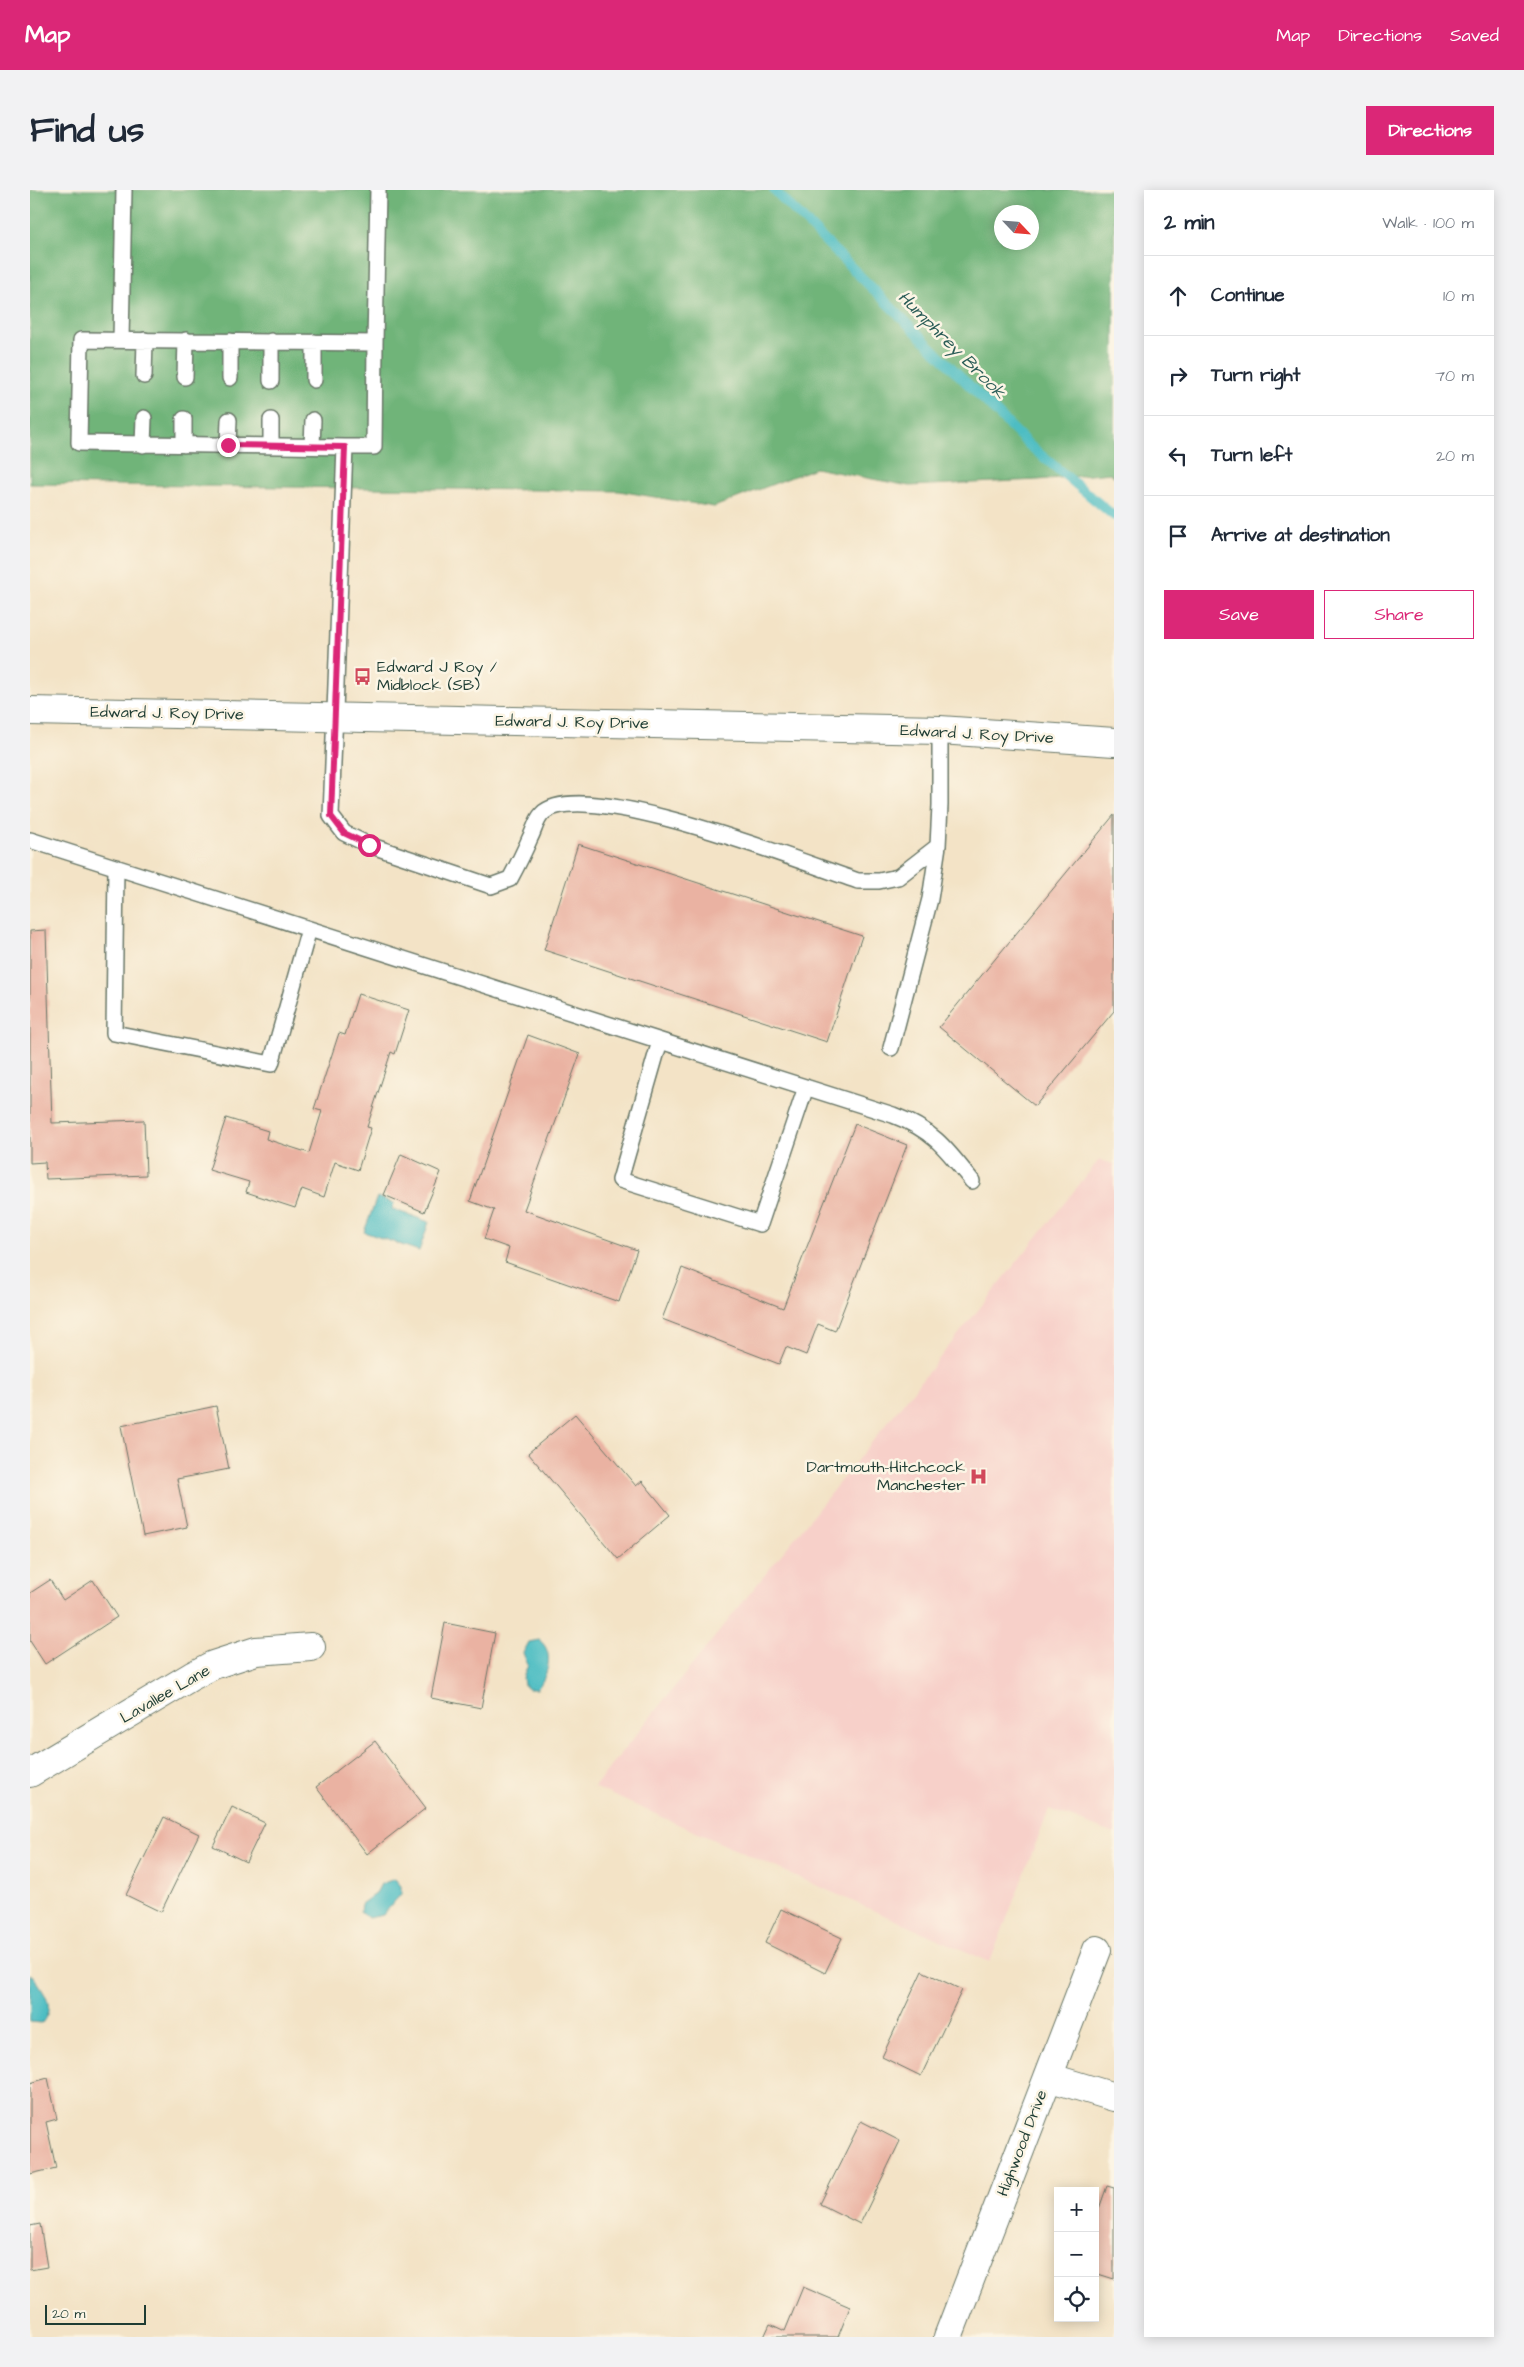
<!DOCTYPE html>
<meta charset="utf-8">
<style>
body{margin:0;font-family:"Architects Daughter",sans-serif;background:#f2f2f3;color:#1f2937}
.controls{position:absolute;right:15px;bottom:15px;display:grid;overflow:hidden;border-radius:0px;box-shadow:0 2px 12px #0003}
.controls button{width:45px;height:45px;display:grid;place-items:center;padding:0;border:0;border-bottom:1px solid #e0e1e3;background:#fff;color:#1f2937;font:25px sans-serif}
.compass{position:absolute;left:964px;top:15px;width:45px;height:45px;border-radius:50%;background:#fff;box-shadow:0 2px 12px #0003;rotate:116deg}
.scale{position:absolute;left:15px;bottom:12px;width:101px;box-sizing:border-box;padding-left:5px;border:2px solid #1f3d34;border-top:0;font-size:14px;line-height:18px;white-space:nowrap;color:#1f3d34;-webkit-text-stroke:4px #fcf5e5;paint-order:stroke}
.stop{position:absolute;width:15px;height:15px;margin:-11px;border:4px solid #db2777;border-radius:50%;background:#fff}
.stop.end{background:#db2777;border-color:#fff;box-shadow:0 1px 5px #0008}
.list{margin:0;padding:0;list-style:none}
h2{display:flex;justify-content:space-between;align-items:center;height:65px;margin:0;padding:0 20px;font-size:21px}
h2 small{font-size:16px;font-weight:400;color:#747a83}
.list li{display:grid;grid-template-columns:32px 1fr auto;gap:15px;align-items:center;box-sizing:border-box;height:80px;padding:0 20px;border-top:1px solid #e0e1e3}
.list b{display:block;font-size:19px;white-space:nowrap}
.list em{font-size:16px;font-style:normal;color:#747a83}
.actions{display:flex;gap:10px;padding:15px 20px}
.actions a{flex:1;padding:11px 0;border:1px solid #db2777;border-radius:0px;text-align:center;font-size:18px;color:#db2777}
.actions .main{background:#db2777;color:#fff}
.icon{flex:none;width:28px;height:28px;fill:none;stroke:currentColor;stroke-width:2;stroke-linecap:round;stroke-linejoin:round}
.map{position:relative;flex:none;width:1084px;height:2147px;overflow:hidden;border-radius:0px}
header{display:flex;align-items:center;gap:30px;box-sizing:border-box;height:70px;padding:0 25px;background:#db2777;color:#fff}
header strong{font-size:24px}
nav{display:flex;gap:28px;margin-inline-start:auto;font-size:18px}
.intro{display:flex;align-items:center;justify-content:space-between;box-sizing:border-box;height:120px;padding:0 30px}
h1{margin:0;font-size:35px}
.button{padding:12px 22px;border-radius:0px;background:#db2777;color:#fff;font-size:18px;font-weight:700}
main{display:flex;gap:30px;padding:0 30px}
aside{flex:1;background:#fff;border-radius:0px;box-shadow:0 2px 12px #0003}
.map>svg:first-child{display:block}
</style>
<header>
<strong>Map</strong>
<nav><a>Map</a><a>Directions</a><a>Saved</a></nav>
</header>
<div class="intro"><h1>Find us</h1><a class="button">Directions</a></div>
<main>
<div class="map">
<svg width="1084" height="2147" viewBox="0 0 1084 2147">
<rect width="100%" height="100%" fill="#fcf5e5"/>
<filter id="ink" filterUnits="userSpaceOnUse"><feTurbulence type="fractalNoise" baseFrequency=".02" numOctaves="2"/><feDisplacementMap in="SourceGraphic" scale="10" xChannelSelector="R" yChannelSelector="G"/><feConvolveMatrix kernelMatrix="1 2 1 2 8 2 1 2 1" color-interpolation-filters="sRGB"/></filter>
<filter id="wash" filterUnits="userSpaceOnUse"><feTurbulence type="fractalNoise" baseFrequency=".0096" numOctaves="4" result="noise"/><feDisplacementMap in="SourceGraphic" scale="20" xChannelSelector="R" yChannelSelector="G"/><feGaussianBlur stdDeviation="1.12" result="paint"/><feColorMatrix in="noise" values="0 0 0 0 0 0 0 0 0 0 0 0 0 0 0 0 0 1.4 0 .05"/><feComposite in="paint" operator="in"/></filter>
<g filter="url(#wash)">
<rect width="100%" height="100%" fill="#f3e3c6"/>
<!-- built -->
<path fill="#f7d0c9" d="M1069 970 1084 974V1644L1019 1619 960 1772 564 1597Z"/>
<!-- forest -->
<path fill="#6fb479" stroke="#477856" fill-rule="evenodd" d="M0 0H1084V287L1081 283 1008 290 879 296 785 278 684 317 589 301 0 294ZM972 22H1002V52H972Z"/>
<!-- water -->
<path fill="#4ebdc3" stroke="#367d7c" d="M347 1007 364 1013 362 1019 399 1032 389 1061 334 1042Z
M509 1450C525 1461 518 1486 507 1499H499L494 1496 493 1488 498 1475 493 1463 499 1452Z
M365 1689 371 1696V1704L353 1725 338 1728 330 1721 331 1714 346 1703 351 1694Z
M0 1784 4 1787C14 1804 26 1815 12 1833L0 1832Z"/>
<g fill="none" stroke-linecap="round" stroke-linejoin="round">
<!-- stream -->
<path stroke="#4ebdc3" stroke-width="10" d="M744 0 999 255 1084 326"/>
</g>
<g id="blocks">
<!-- building -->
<path fill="#eab2a2" d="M1084 625V821L1005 916 909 837Z
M548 654 832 746 797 852 514 760Z
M16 740 22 933 114 930 116 985 16 989 15 972 0 973V741Z
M328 804 379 820 365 864 361 862 337 937 341 938 328 980 305 972 294 1007 272 999 265 1018 216 1002 219 992 179 980 196 928 238 941 236 949 279 963 292 921 284 919 309 843 315 845Z
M498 845 550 864 494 1020 607 1060 589 1112 475 1072 479 1058 454 1049 464 1020 440 1011Z
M825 934 877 955 805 1141 788 1134 776 1165 756 1157 749 1174 632 1129 652 1078 753 1118Z
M371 964 411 982 394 1022 354 1005Z
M186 1216 199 1279 147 1289 157 1337 113 1346 91 1236Z
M545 1224 606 1296 612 1291 640 1325 588 1369 498 1263Z
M20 1390 33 1410 63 1390 87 1427 15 1474 0 1451V1403Z
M415 1433 465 1443 451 1518 401 1508Z
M345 1551 396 1618 337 1664 286 1597Z
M202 1617 235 1633 216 1672 183 1656Z
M134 1627 169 1644 131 1722 96 1705Z
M751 1719 812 1748 795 1783 735 1753Z
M892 1781 932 1800 891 1886 852 1867Z
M18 1888 27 1929 16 1932 26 1978 0 1984V1893Z
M831 1931 870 1951 830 2034 790 2014Z
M1077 1996 1084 1998V2089L1065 2083V2030Z
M10 2034 17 2077 0 2080V2036Z
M773 2097 820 2117 808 2147H734L740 2134 755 2141Z"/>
</g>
</g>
<g filter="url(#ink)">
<use href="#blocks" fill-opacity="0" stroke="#697767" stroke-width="1"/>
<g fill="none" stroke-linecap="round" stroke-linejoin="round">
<defs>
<path id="service" d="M91 150 94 0
M345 153 348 0
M114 186 115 150
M155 187 156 150
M200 188V151
M284 190V152
M241 191V151
M113 255 114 228
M154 255V229
M198 255 199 230
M241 256V230
M282 256 283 230
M315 257H344L345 153 51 150 49 253 315 257 301 626 314 643 339 655 461 696 480 689C487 676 494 662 500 648 504 641 506 630 512 624 551 584 776 674 828 691H849L868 687 908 656 910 615V540
M0 650 863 925C903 940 916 958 942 991
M86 677 84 843 241 874 279 739
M630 851 590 990 730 1034 776 897
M861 858 900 709 908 656"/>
<path id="minor" d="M0 521 910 540 1084 552
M0 1583 162 1486 183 1475 226 1461 281 1457
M1018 1887 1084 1907
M918 2147 1067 1760"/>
</defs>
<!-- service casing -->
<use href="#service" stroke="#697767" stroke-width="18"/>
<!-- minor casing -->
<use href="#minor" stroke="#697767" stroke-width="30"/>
<!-- service -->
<use href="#service" stroke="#fff" stroke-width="15"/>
<!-- minor -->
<use href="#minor" stroke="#fff" stroke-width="28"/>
</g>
</g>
<g fill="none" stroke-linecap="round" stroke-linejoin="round" filter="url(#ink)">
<!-- route -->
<path stroke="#db2777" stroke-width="6" d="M198 255 315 257 301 626 314 643 339 655"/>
</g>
<!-- icons -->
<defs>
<symbol id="bus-bare" viewBox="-9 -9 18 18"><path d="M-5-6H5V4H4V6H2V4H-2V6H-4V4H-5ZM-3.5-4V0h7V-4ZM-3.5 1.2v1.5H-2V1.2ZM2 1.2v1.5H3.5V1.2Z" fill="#d1495b" stroke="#fcf5e5" stroke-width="2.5" paint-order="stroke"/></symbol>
<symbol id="hospital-bare" viewBox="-9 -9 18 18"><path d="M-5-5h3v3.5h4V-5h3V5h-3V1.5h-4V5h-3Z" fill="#d1495b" stroke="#fcf5e5" stroke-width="2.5" paint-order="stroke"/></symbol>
</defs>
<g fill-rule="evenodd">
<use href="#bus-bare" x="320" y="474" width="25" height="25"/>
<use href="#hospital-bare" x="936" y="1274" width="25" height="25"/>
</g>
<g text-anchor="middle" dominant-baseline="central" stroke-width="5" stroke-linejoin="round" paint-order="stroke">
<!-- poi labels -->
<g font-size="16" fill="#1f3d34" stroke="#fcf5e5" text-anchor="start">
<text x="347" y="477">Edward J Roy /<tspan x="347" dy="18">Midblock (SB)</tspan></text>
<text x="935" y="1277" text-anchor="end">Dartmouth-Hitchcock<tspan x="935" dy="18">Manchester</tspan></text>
</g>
<!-- street labels -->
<g font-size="16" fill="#1f3d34" stroke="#fcf5e5">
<text transform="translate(137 523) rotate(1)">Edward J. Roy Drive</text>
<text transform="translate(542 532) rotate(1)">Edward J. Roy Drive</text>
<text transform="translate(947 544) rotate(3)">Edward J. Roy Drive</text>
<text transform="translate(135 1504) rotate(-30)">Lavallee Lane</text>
<text transform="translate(992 1953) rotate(-69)">Highwood Drive</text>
</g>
<!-- water labels -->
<g font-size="18" font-style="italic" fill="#2b5d58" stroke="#fcf5e5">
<text transform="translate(922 155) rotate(45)">Humphrey Brook</text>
</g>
</g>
</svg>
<div class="controls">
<button>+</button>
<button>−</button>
<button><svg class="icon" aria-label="locate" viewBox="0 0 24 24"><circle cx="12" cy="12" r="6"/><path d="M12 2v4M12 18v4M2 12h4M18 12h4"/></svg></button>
</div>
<svg class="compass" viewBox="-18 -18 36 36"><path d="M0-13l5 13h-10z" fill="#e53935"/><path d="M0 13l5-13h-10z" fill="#747a83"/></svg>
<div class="scale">20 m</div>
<div class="stop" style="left:339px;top:655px"></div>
<div class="stop end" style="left:198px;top:255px"></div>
</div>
<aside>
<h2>2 min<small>Walk · 100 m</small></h2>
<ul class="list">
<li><svg class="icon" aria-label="ahead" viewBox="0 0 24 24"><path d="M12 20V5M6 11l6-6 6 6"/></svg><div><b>Continue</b></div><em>10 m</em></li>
<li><svg class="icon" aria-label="right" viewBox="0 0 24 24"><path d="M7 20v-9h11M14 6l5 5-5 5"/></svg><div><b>Turn right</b></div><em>70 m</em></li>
<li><svg class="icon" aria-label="left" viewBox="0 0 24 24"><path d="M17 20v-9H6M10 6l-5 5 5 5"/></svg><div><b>Turn left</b></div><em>20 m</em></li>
<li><svg class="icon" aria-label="arrive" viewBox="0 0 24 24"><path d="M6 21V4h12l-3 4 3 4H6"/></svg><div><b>Arrive at destination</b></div></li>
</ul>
<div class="actions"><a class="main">Save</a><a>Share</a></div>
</aside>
</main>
